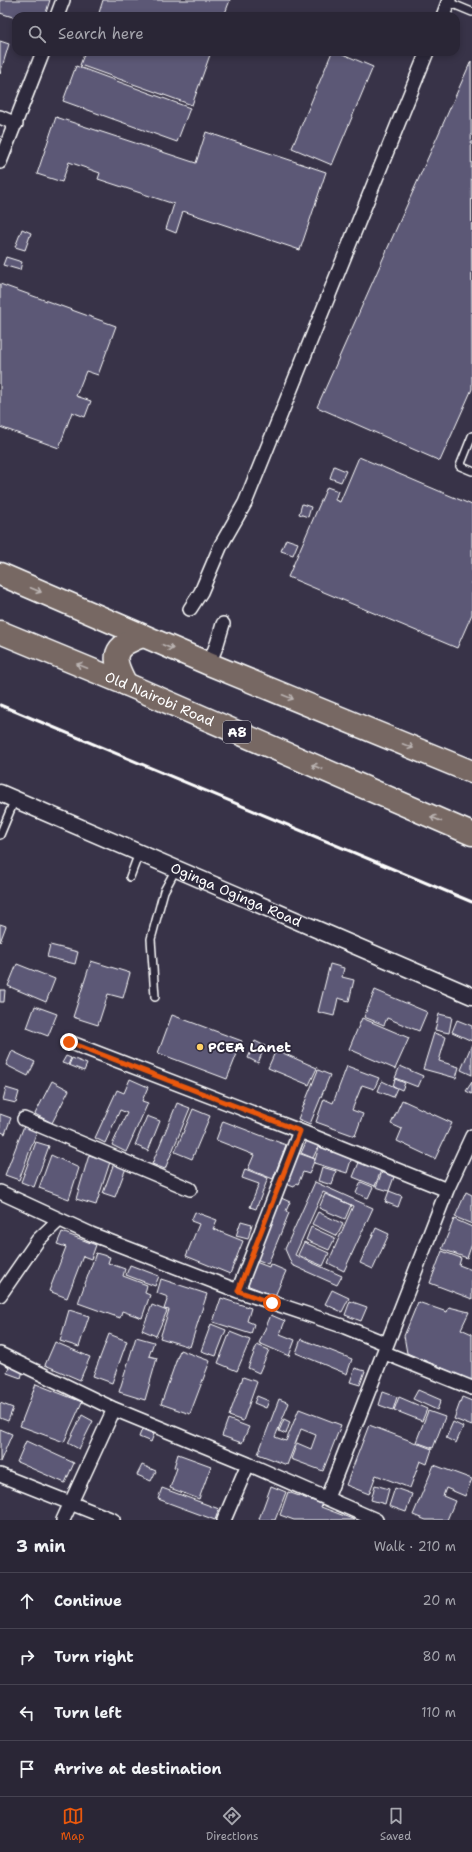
<!DOCTYPE html>
<meta charset="utf-8">
<style>
body{margin:0;font-family:"Shantell Sans",sans-serif;background:#322e3e;color:#f1f3f6}
.stop{position:absolute;width:12px;height:12px;margin:-9px;border:3px solid #ea580c;border-radius:50%;background:#fff}
.stop.end{background:#ea580c;border-color:#fff;box-shadow:0 1px 4px #0008}
.list{margin:0;padding:0;list-style:none}
h2{display:flex;justify-content:space-between;align-items:center;height:52px;margin:0;padding:0 16px;font-size:17px}
h2 small{font-size:13px;font-weight:400;color:#a5a5ad}
.list li{display:grid;grid-template-columns:26px 1fr auto;gap:12px;align-items:center;box-sizing:border-box;height:56px;padding:0 16px;border-top:1px solid #464351}
.list b{display:block;font-size:15px;white-space:nowrap}
.list em{font-size:13px;font-style:normal;color:#a5a5ad}
.icon{flex:none;width:22px;height:22px;fill:none;stroke:currentColor;stroke-width:2;stroke-linecap:round;stroke-linejoin:round}
.map{position:relative;flex:none;width:472px;height:1520px;overflow:hidden}
.search{position:absolute;background:#2a2636;box-shadow:0 2px 6px #0003;left:12px;right:12px;top:12px;height:44px;display:flex;align-items:center;gap:10px;box-sizing:border-box;padding:0 14px;border-radius:12px;color:#a5a5ad;font-size:15px}
.sheet{height:276px;background:#2a2636}
nav{display:flex;justify-content:space-around;align-items:center;box-sizing:border-box;height:56px;border-top:1px solid #464351;background:#2a2636;font-size:11px;color:#a5a5ad}
nav a{display:grid;justify-items:center;gap:2px}
nav .on{color:#ea580c}
.map>svg:first-child{display:block}
</style>
<div class="map">
<svg width="472" height="1520" viewBox="0 0 472 1520">
<rect width="100%" height="100%" fill="#383348"/>
<filter id="ink" filterUnits="userSpaceOnUse"><feTurbulence type="fractalNoise" baseFrequency=".025" numOctaves="2"/><feDisplacementMap in="SourceGraphic" scale="8" xChannelSelector="R" yChannelSelector="G"/><feConvolveMatrix kernelMatrix="1 2 1 2 8 2 1 2 1" color-interpolation-filters="sRGB"/></filter>
<g filter="url(#ink)">
<!-- building -->
<path fill="#5c5876" stroke="#fff" d="M0 0H50L45 16H16V18L0 13Z
M103 0H230L224 16H98Z
M0 41 9 44 0 74Z
M85 52H211L192 105 80 65Z
M332 52H338L373 67 332 165 292 148Z
M471 61 472 389 440 461 317 407Z
M76 66 190 108 177 142 63 101Z
M56 117 196 163 206 132 326 172 300 250 183 211 176 233 166 229 174 204 98 179 100 173 69 162 62 182 37 174Z
M22 229 31 233 25 250 15 247Z
M6 257 22 262 20 270 3 265Z
M0 284 116 326 98 375 86 371 76 396 91 401 85 417 72 412 59 448 0 427Z
M359 457 472 505V614L457 648 288 577 327 487 338 491 335 500 340 502Z
M334 466 346 471 341 482 330 478Z
M302 504 311 507 308 517 299 514Z
M286 539 298 543 293 555 281 551Z
M0 924 6 926 0 942Z
M50 945 78 952 75 964 47 957Z
M91 961 130 973 123 998 108 994 98 1025 73 1017Z
M17 964 55 979 46 1002 8 986Z
M330 964 344 968 342 977 354 980 349 1001 338 998 334 1016 318 1012Z
M0 990H5L4 1002H0Z
M375 990 427 1012 419 1031 387 1018 384 1025 364 1017Z
M35 1006 57 1014 48 1036 27 1028Z
M439 1014 452 1017 449 1033 435 1030Z
M172 1015 242 1041 227 1079 158 1053Z
M362 1018 409 1038 395 1069 349 1049Z
M457 1020 472 1026V1041L452 1032Z
M434 1033 446 1037 439 1061 459 1067 456 1078 423 1069Z
M255 1041 265 1046 258 1063 248 1058Z
M472 1044V1075L461 1070Z
M276 1050 317 1068 309 1085 268 1068Z
M12 1051 35 1062 28 1076 6 1065Z
M66 1056 71 1058 68 1065 62 1063Z
M72 1058 87 1064 84 1071 69 1065Z
M347 1066 379 1078 374 1089 362 1085 352 1110 363 1114 355 1136 316 1122 324 1099 333 1103Z
M400 1066 423 1076 418 1087 395 1078Z
M318 1070 330 1075 310 1124 298 1119Z
M130 1079 148 1087 142 1101 148 1103 126 1152 112 1145 127 1113 120 1110 105 1143 95 1138 117 1090 124 1093Z
M395 1079 405 1083 402 1090 393 1086Z
M52 1081 69 1090 52 1123 35 1114Z
M382 1081 397 1088 393 1097 378 1091Z
M472 1082V1094L466 1091Z
M6 1088 19 1092 16 1103 3 1100Z
M402 1100 452 1123 435 1159 397 1141 402 1129 391 1124Z
M177 1103 190 1108 165 1169 152 1164Z
M193 1109 210 1116 192 1159 175 1152Z
M0 1114 11 1118 5 1134 0 1131Z
M147 1116 160 1121 148 1151 135 1145Z
M223 1121 286 1145 273 1179 248 1169 254 1155 216 1140Z
M24 1126 37 1131 19 1180 5 1175Z
M308 1138 320 1143 313 1158 301 1153Z
M36 1142 49 1146 34 1187 21 1182Z
M319 1147 352 1157 347 1173 314 1163Z
M298 1153 315 1159 309 1174 303 1172 298 1184 296 1183 294 1187 286 1184Z
M51 1155 79 1168 69 1199 39 1188Z
M89 1155 110 1162 96 1205 76 1199Z
M360 1160 382 1168 375 1186 353 1177Z
M114 1163 126 1168 115 1197 103 1193Z
M322 1167 336 1171 332 1185 318 1181Z
M245 1169 268 1178 256 1209 250 1207 259 1184 242 1178Z
M382 1172 394 1177 389 1191 376 1187Z
M315 1182 373 1208 344 1271 328 1263 353 1206 323 1192 295 1255 342 1276 337 1285 292 1265 285 1249Z
M361 1182 373 1187 368 1198 356 1193Z
M389 1191 402 1196 398 1207 385 1202Z
M466 1192 472 1195V1224L455 1217Z
M325 1194 351 1205 345 1219 319 1208Z
M279 1197 290 1202 286 1211 289 1213 268 1264 254 1258Z
M195 1212 217 1220 213 1229 243 1241 230 1274 186 1256 199 1224 191 1221Z
M318 1212 343 1224 337 1236 312 1224Z
M454 1219 472 1227V1244L467 1258 442 1249Z
M241 1221 252 1224 248 1239 236 1236Z
M311 1227 335 1238 329 1250 306 1240Z
M376 1228 389 1234 373 1269 360 1263Z
M62 1232 96 1245 91 1259 83 1256 67 1298 49 1291 66 1247 57 1244Z
M304 1242 329 1253 323 1266 298 1255Z
M442 1251 461 1258 459 1265 472 1270V1299L430 1283Z
M96 1253 110 1257 108 1263 125 1269 123 1276 147 1285 145 1293 150 1295 142 1318 122 1311 120 1318 78 1303Z
M253 1261 269 1267 270 1264 286 1271 275 1296 244 1284Z
M130 1265 159 1276 155 1286 126 1275Z
M161 1279 207 1294 190 1347 160 1338 169 1310 164 1309 168 1297 157 1293Z
M332 1290 349 1298 342 1312 325 1304Z
M221 1298 251 1308 247 1321 254 1324 251 1334 213 1322Z
M350 1301 367 1307 361 1321 345 1315Z
M418 1302 447 1312 449 1307 469 1312 461 1329 472 1334V1381L407 1353 404 1336Z
M152 1305 167 1311 156 1336 142 1330Z
M69 1310 89 1316 79 1347 60 1341Z
M271 1315 285 1321 280 1334 295 1340 289 1356 259 1343Z
M211 1324 226 1330 216 1356 201 1351Z
M230 1332 250 1340 237 1371 218 1363Z
M109 1334 127 1341 112 1383 93 1376Z
M136 1337 154 1342 149 1356 157 1358 145 1400 119 1392Z
M301 1339 352 1359 347 1374 296 1353Z
M55 1342 90 1357 80 1380 45 1365Z
M257 1345 269 1350 259 1373 248 1368Z
M180 1350 210 1361 190 1414 161 1404Z
M9 1366 23 1371 21 1378 7 1373Z
M355 1368 365 1371 360 1385 350 1382Z
M243 1377 257 1382 243 1421 229 1416Z
M36 1384 82 1402 64 1442 20 1426Z
M418 1390 441 1400 437 1410 413 1399Z
M383 1392 397 1397 393 1410 379 1405Z
M257 1396 269 1401 266 1408 254 1403Z
M399 1397 427 1409 422 1421 394 1410Z
M462 1397 472 1401V1426L454 1419Z
M279 1399 289 1403 275 1437 286 1441 299 1409 341 1425 323 1471 291 1459 297 1443 311 1449 316 1435 301 1429 287 1465 258 1454Z
M0 1403 13 1408 8 1421 0 1418Z
M428 1411 445 1417 433 1448 416 1442Z
M82 1415 93 1421 79 1449 68 1443Z
M228 1419 249 1427 242 1443 222 1436Z
M284 1419 290 1422 286 1434 279 1431Z
M453 1422 463 1427 456 1443 446 1438Z
M369 1425 432 1449 427 1464 420 1461 410 1488 376 1475 369 1494 346 1485Z
M0 1429 12 1434 0 1462Z
M142 1429 154 1434 151 1442 139 1437Z
M26 1441 74 1463 65 1483 17 1462Z
M178 1454 211 1466 199 1499 170 1488 177 1468 174 1467Z
M142 1465 156 1471 151 1481 137 1475Z
M434 1465 472 1479 465 1496 446 1488 443 1496 455 1501 447 1520H426L413 1515Z
M375 1485 389 1489 385 1504 371 1500Z
M271 1486 286 1492 275 1520H260L259 1519Z
M162 1488 219 1509 215 1520 158 1499Z
M395 1488 412 1494 406 1512 389 1506Z
M288 1492 322 1504 321 1507 355 1520H294L280 1515Z"/>
<g fill="none" stroke-linecap="round" stroke-linejoin="round">
<defs>
<path id="service" d="M448 2 472 12
M472 436 460 466 472 471
M0 835 15 799
M130 877 139 853
M155 997 151 939 164 891 176 869"/>
<path id="minor" d="M57 16 63 0
M443 16 449 0
M0 117 16 124
M0 162 43 52
M190 609 201 592 221 545 245 503 427 52
M209 664 217 644 223 624
M69 1042 300 1131 447 1190
M24 1119 190 1189
M0 1192 91 1234 238 1291 345 1327 387 1344
M238 1291 300 1131
M0 1295 38 1240 59 1220
M385 1353 472 1388
M0 1354 114 1409 248 1464 376 1520
M0 1475 113 1520
M327 1498 447 1190 472 1136
M63 1520 114 1409
M224 1520 248 1464"/>
<g id="tertiary">
<path id="s1" d="M0 793 472 996"/>
</g>
<g id="trunk">
<path d="M0 574 209 664 472 772"/>
<path id="s2" d="M0 632 126 684 472 834"/>
<path d="M126 684C111 656 112 647 143 636"/>
</g>
</defs>
<!-- service casing -->
<use href="#service" stroke="#fff" stroke-width="10"/>
<!-- minor casing -->
<use href="#minor" stroke="#fff" stroke-width="16"/>
<!-- tertiary casing -->
<use href="#tertiary" stroke="#fff" stroke-width="19"/>
<!-- trunk casing -->
<use href="#trunk" stroke="#fff" stroke-width="25"/>
<!-- service -->
<use href="#service" stroke="#2f2a3d" stroke-width="7"/>
<!-- minor -->
<use href="#minor" stroke="#2f2a3d" stroke-width="13"/>
<!-- tertiary -->
<use href="#tertiary" stroke="#2f2a3d" stroke-width="16"/>
<!-- trunk -->
<use href="#trunk" stroke="#776864" stroke-width="22"/>
<!-- rail -->
<path stroke="#fff" stroke-width="3" d="M0 705 472 902"/>
</g>
<!-- one-way arrows -->
<defs><path id="oneway-shaft" d="M-6 0H5M1.5-3L5.5 0L1.5 3" fill="none" stroke-width="1.6" stroke-linecap="round" stroke-linejoin="round"/></defs>
<g stroke="#bbb4b2">
<use href="#oneway-shaft" transform="translate(36 590) rotate(23)"/>
<use href="#oneway-shaft" transform="translate(168 647) rotate(23)"/>
<use href="#oneway-shaft" transform="translate(82 666) rotate(-158)"/>
<use href="#oneway-shaft" transform="translate(288 697) rotate(22)"/>
<use href="#oneway-shaft" transform="translate(408 746) rotate(22)"/>
<use href="#oneway-shaft" transform="translate(317 767) rotate(-156)"/>
<use href="#oneway-shaft" transform="translate(436 819) rotate(-156)"/>
</g>
</g>
<g fill="none" stroke-linecap="round" stroke-linejoin="round" filter="url(#ink)">
<!-- route -->
<path stroke="#ea580c" stroke-width="5" d="M69 1042 300 1131 238 1291 272 1303"/>
</g>
<!-- markers -->
<circle fill="#ffd166" stroke="#2f2a3d" stroke-width="1.5" cx="200" cy="1047" r="4"/>
<g text-anchor="middle" dominant-baseline="central" stroke-width="3.5" stroke-linejoin="round" paint-order="stroke">
<!-- shield labels -->
<rect fill="#2f2a3d" stroke="#c1bfc5" stroke-width="1" x="223" y="721" width="28" height="22" rx="3"/>
<g font-size="13" font-weight="bold" fill="#fff">
<text x="237" y="732">A8</text>
</g>
<!-- street labels -->
<g font-size="14" fill="#fff" stroke="#2f2a3d">
<text stroke="none"><textPath href="#s2" startOffset="173">Old Nairobi Road</textPath></text>
<text stroke="none"><textPath href="#s1" startOffset="257">Oginga Oginga Road</textPath></text>
</g>
<!-- poi labels -->
<g font-size="14" font-weight="bold" fill="#fff" stroke="#2f2a3d" text-anchor="start">
<text x="208" y="1047">PCEA Lanet</text>
</g>
</g>
</svg>
<div class="stop" style="left:272px;top:1303px"></div>
<div class="stop end" style="left:69px;top:1042px"></div>
<div class="search"><svg class="icon" aria-label="search" viewBox="0 0 24 24"><circle cx="10" cy="10" r="6"/><path d="M15 15l6 6"/></svg>Search here</div>
</div>
<section class="sheet">
<h2>3 min<small>Walk · 210 m</small></h2>
<ul class="list">
<li><svg class="icon" aria-label="ahead" viewBox="0 0 24 24"><path d="M12 20V5M6 11l6-6 6 6"/></svg><div><b>Continue</b></div><em>20 m</em></li>
<li><svg class="icon" aria-label="right" viewBox="0 0 24 24"><path d="M7 20v-9h11M14 6l5 5-5 5"/></svg><div><b>Turn right</b></div><em>80 m</em></li>
<li><svg class="icon" aria-label="left" viewBox="0 0 24 24"><path d="M17 20v-9H6M10 6l-5 5 5 5"/></svg><div><b>Turn left</b></div><em>110 m</em></li>
<li><svg class="icon" aria-label="arrive" viewBox="0 0 24 24"><path d="M6 21V4h12l-3 4 3 4H6"/></svg><div><b>Arrive at destination</b></div></li>
</ul>
</section>
<nav>
<a class="on"><svg class="icon" aria-label="map" viewBox="0 0 24 24"><path d="M3 6l6-2 6 2 6-2v14l-6 2-6-2-6 2zM9 4v14M15 6v14"/></svg>Map</a>
<a><svg class="icon" aria-label="directions" viewBox="0 0 24 24"><path d="M12 3l9 9-9 9-9-9zM9 14v-3h6M13 9l2 2-2 2"/></svg>Directions</a>
<a><svg class="icon" aria-label="saved" viewBox="0 0 24 24"><path d="M7 4h10v16l-5-4-5 4z"/></svg>Saved</a>
</nav>
